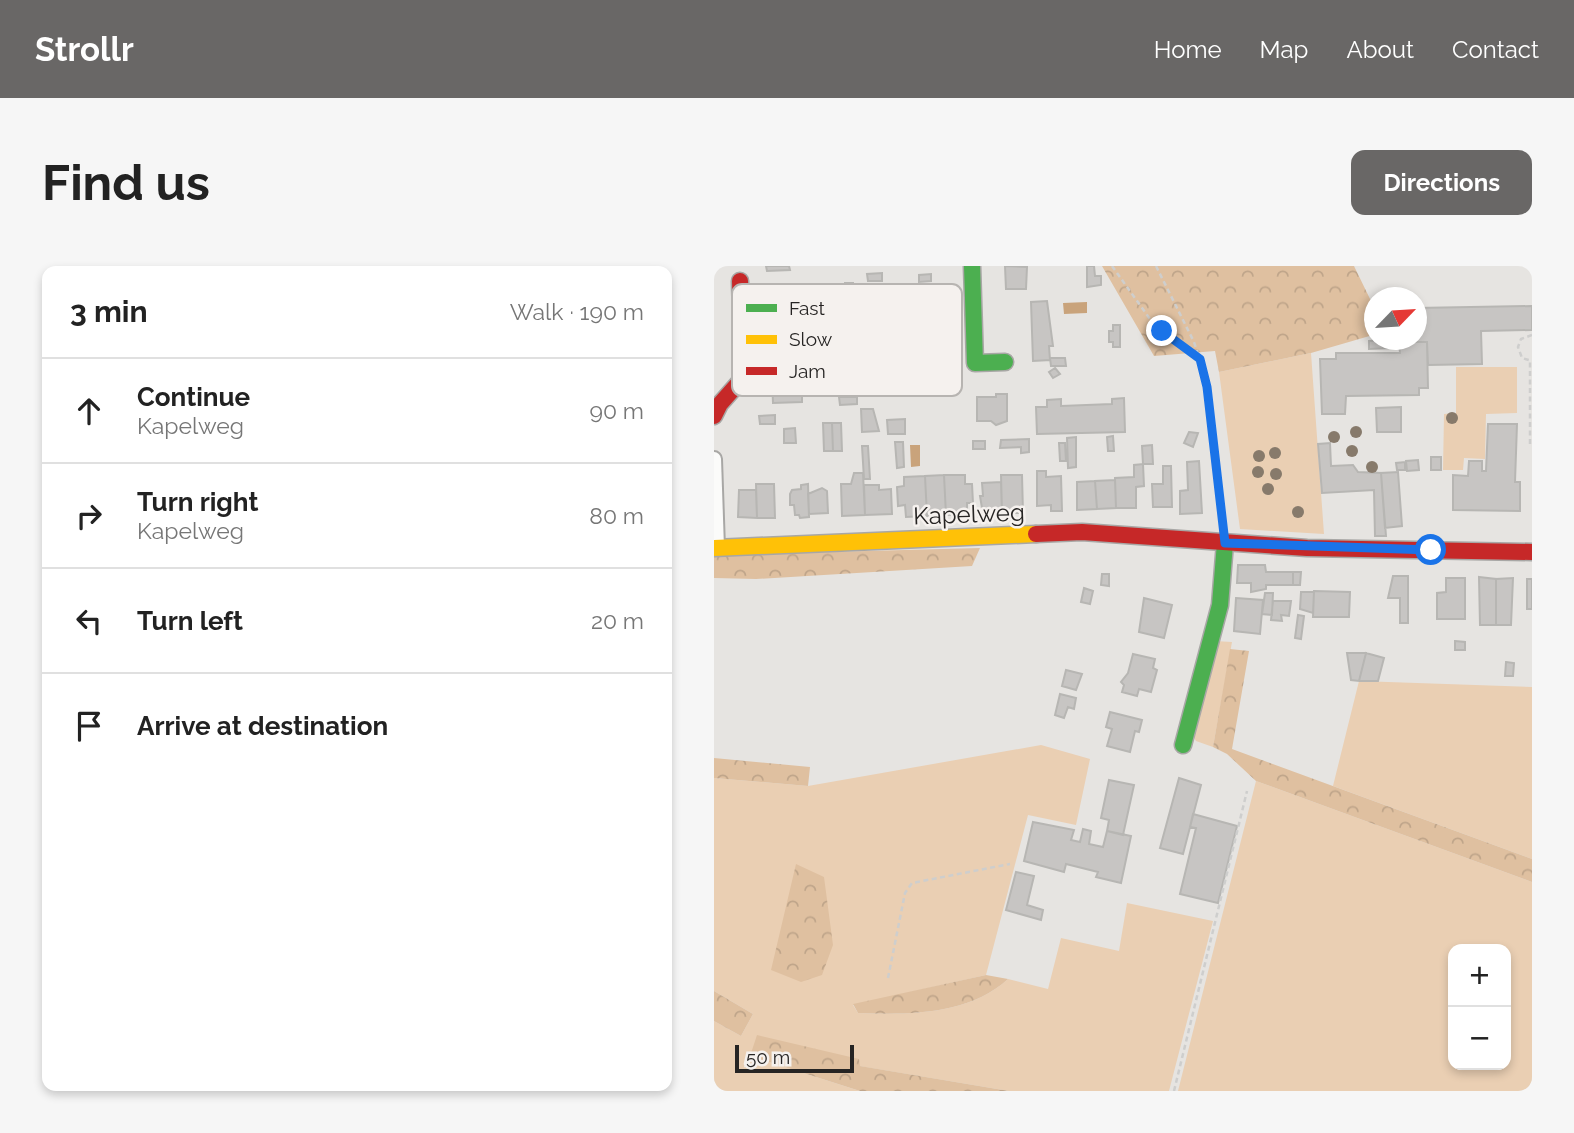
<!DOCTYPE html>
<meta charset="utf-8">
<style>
body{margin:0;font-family:Raleway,sans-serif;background:#f6f6f6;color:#222}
.controls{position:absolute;right:21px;bottom:21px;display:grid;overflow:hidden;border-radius:14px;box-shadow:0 4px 10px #0003}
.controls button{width:63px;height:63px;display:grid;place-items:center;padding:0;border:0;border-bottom:2px solid #e0e0e0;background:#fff;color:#222;font:35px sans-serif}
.compass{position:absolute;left:650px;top:21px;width:63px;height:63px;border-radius:50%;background:#fff;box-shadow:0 4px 10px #0003;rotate:65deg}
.scale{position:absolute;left:21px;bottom:18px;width:119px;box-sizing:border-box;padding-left:7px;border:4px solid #262423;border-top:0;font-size:19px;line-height:24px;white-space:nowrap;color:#262423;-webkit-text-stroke:5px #f5f1ee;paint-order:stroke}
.stop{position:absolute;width:21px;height:21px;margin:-16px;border:5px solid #1a73e8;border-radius:50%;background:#fff}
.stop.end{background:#1a73e8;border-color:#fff;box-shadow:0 2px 7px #0008}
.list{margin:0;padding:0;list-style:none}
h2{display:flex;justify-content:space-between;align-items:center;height:91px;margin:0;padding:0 28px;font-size:30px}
h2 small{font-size:23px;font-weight:400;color:#767676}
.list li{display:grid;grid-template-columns:46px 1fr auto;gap:21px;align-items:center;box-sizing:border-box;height:105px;padding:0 28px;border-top:2px solid #e0e0e0}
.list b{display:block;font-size:26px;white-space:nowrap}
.list p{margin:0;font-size:23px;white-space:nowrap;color:#767676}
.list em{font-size:23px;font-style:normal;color:#767676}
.icon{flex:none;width:38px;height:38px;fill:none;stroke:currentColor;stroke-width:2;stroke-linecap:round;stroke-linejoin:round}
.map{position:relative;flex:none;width:818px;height:825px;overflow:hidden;border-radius:14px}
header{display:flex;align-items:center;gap:42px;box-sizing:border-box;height:98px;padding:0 35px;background:#696766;color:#fff}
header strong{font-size:33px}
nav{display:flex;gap:38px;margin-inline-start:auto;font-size:24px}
.intro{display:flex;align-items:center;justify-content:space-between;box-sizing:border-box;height:168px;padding:0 42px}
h1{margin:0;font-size:49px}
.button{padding:18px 32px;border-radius:14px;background:#696766;color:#fff;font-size:24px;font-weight:700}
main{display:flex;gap:42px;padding:0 42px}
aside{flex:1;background:#fff;border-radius:14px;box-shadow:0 4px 10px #0003}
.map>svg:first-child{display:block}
</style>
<header>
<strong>Strollr</strong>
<nav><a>Home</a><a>Map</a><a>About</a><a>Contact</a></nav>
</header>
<div class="intro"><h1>Find us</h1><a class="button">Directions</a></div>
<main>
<aside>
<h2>3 min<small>Walk · 190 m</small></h2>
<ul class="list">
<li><svg class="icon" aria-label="ahead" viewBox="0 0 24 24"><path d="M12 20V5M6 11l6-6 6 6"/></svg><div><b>Continue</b><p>Kapelweg</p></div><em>90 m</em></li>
<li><svg class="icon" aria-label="right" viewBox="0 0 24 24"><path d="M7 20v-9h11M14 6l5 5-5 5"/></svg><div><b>Turn right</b><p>Kapelweg</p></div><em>80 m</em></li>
<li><svg class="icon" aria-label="left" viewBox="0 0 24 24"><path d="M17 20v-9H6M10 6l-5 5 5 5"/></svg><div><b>Turn left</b></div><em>20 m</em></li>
<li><svg class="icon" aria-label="arrive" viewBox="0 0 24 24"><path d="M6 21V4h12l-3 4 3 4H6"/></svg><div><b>Arrive at destination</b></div></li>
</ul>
</aside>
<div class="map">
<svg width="818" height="825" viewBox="0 0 818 825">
<defs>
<pattern id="forest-crowns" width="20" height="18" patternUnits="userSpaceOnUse" patternTransform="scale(1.75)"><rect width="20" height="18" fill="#dfc0a0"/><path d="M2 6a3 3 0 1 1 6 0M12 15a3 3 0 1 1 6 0" fill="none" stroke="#bfa58a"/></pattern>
</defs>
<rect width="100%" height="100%" fill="#e6e4e1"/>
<!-- grass -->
<path fill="#eacfb3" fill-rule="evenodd" d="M597 87 610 268 526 263 505 106Z
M742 101H803V147L772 148 771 193 750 192 749 204H729L730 148 742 147Z
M501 375 518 376 499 481 482 475 478 468Z
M645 415 818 421V593L619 520Z
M327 479 376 493 362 559 314 549 272 709 139 739 144 747C194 749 255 749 294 713L334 723 347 672 405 685 413 637 499 655 455 825H295L145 800 36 790 146 825H0V755L27 770 39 748 0 725V512L94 520Z
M542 515 818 616V825H464ZM739 683H792V799H739Z"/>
<!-- forest -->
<path fill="url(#forest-crowns)" d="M388 0H640L657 35 659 69 597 87 505 106 501 85 440 90Z
M266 282 258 300 42 313 0 312V289Z
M516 383 535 385 518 483 818 593V616L542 515 513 488 499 481Z
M0 492 96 501 94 520 0 512Z
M82 598 110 611 119 679 108 709 87 716 57 704Z
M272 709 294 713C255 749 194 749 144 747L139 738Z
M0 725 39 748 27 770 0 755Z
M43 769 145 793 146 800 295 825H146L36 790Z"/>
<!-- water -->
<path fill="#c9a37b" d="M373 36V47L350 48 349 37Z
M196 179H206V200L197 201Z"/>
<!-- building -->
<path fill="#c7c5c3" stroke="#b7b6b3" stroke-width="2" d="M52 0H75L76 4 53 5Z
M291 0 313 1 312 23H292Z
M373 0H380L381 10H387V19L373 21Z
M168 7V15H154L153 8Z
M217 8V15L205 16V9Z
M131 17H139V25H131Z
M333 35 339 80H335L336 94 319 95 317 36Z
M818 40V64L767 65 768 98 714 99 713 76H702V42Z
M399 59H406V81H399V76H395V65H399Z
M678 74V82L655 83V75Z
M685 76H713L714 122H705V129L632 130 631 148H608L606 93H622V87H686Z
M336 92H351L352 100H337Z
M341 102 346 108 339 112 335 106Z
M83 110V127H88V136L59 137 58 111Z
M282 128H293V155L282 159 277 155H263V131H282Z
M125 131H143V138L126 139Z
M410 132 411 166 323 168 322 141H333V134L347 133V140L398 138V133Z
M687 141V166H663L662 142Z
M147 143H159L165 165 148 166Z
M61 149V158H46L45 150Z
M191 153V168H174L173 154Z
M109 157H118L119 185H110Z
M118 157H127L128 185H119Z
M774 158H803L801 216H806V245L739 244V209L754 210 755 195H768V205H772Z
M81 162 82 177H70V163Z
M475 166 484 167 479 181 470 177Z
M399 170 400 185H394L393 171Z
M362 171V201L354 202 353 172Z
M315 173V186L307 187V181L286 182 287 174Z
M259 175H271V183H259Z
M181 176H189L190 201 183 202Z
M345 177H351L352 195H346Z
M616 177 617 200 639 199 644 206 667 207 672 270H661L660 224 608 227 604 178Z
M438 179 439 198H429L428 180Z
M148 180H154L156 213H150Z
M717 191H727V204H717Z
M704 194 705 204 693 205 692 195Z
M485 195 488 247 466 248V225L474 224 473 196Z
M691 196V204H683L682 197Z
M429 198 430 220 422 221V242H402L401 212 420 211V199Z
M449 200H457L458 241H439L438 218H449Z
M323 205H332V211L347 210 348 245H337V239L323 240Z
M684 206 688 260 671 262 667 207Z
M140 207H149L151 249 128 250 127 218H137Z
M230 209H251V218H258L259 237H253V248L232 249Z
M230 209 232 249 213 250 211 210Z
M287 209H308L309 247H288Z
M211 210 213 250 192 251 191 239 184 240 183 221 190 220V211Z
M401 214 402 242 383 243 381 215Z
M381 215 383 243 363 244V216Z
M287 216 288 247 269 248 266 230H269L268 217Z
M42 218H60L61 252H43Z
M94 218 95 251 86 252 85 249H81L80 239H76V228L78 224 87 223V219Z
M150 219H165V224L177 223 178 248 151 249Z
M108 222 113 225 114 247 95 248 94 228Z
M25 224H42L43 252 24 251Z
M524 299H551L552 306H579V319H552V323L537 326V317H523Z
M579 306H587L586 319H579Z
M388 308H395V320L387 319Z
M679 310H694V357H686V332H674Z
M765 311 782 313V359H766Z
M732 312H751V353H723V327L732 326Z
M799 312 797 359H782V313Z
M813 313H818V343H813Z
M370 322 379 325 376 338 367 336Z
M600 325 636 326 635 351H599Z
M587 326H600L599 347 586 343Z
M551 327H559L558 349 548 348Z
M430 332 458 339 450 372 425 366Z
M522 332 549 334 546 368 520 365Z
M559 335H577L575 350 567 349 568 355 557 354Z
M584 349 590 350 587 373 581 372Z
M741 375 751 376V384H741Z
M633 387H652L645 415 637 414Z
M652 387 670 392 664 415H645Z
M419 388 441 393 439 402 443 404 437 426 425 423 423 430 408 426 410 419 407 416 414 407Z
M792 396 800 397 799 410H791Z
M352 404 368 408 362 424 348 420Z
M346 428 362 432 360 443 354 441 350 452 341 449Z
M396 446 428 454 425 466 421 465 416 486 393 480 398 463 392 461Z
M465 512 487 519 469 588 446 582Z
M395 514 420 519 409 569 393 565 395 554 387 552Z
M479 548 523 560 504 637 466 628 482 562 476 561Z
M319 556 360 564 357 574 366 576 369 563 377 565 375 578 389 581 393 565 417 570 407 617 382 611 384 606 352 598 350 606 310 595Z
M302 606 320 610 313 639 329 644 327 654 292 644Z"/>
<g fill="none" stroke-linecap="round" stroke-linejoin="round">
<defs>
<path id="street" d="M0 193 3 282"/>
<path id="fast" d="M258 0 261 97 291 96
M469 479 506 339 511 277"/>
<path id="slow" d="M0 282 322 268"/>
<path id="jam" d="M0 150 6 138 29 112 26 15
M322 268 368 266 593 282 818 286"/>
</defs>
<!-- street casing -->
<use href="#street" stroke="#a8a7a5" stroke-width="18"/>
<!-- fast casing -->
<use href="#fast" stroke="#a8a7a5" stroke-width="19"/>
<!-- slow casing -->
<use href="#slow" stroke="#a8a7a5" stroke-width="19"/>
<!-- jam casing -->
<use href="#jam" stroke="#a8a7a5" stroke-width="19"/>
<!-- path -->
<path stroke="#cececd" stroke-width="2.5" stroke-dasharray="5 3.5" stroke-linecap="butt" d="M398 0 436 53 486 93
M442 0 480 76 490 106 509 258
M818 69 807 73 804 81 808 92 818 95
M816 178V96
M174 712 191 627 198 617 296 598
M460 825 533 525"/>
<!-- street -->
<use href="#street" stroke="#fbfbfa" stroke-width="14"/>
<!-- fast -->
<use href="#fast" stroke="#4caf50" stroke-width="16"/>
<!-- slow -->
<use href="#slow" stroke="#ffc107" stroke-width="16"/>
<!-- jam -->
<use href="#jam" stroke="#c62828" stroke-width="16"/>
</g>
<!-- trees -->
<g fill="#877a6b">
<circle cx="738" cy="152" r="6"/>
<circle cx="642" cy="166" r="6"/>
<circle cx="620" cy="171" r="6"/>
<circle cx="638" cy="185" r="6"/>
<circle cx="561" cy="187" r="6"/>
<circle cx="545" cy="190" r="6"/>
<circle cx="658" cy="201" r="6"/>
<circle cx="544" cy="206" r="6"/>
<circle cx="562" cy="208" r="6"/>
<circle cx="554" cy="223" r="6"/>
<circle cx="584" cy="246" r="6"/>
</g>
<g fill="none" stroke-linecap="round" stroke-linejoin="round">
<!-- route -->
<path stroke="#1a73e8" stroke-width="9" d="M448 65 486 93 493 121 511 277 717 284"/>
</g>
<g text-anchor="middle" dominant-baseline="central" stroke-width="5" stroke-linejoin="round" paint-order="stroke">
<!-- street labels -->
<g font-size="24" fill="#262423" stroke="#f5f1ee">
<text transform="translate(255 248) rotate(-2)">Kapelweg</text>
</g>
</g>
<!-- legend -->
<rect x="18" y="18" width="230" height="112" rx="10" fill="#f5f1ee" stroke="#b7b4b1" stroke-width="2"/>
<rect x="32" y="38" width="31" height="8" fill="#4caf50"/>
<rect x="32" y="69" width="31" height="9" fill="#ffc107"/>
<rect x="32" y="101" width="31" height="8" fill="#c62828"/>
<g font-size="19" fill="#262423">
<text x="75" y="49">Fast</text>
<text x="75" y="80">Slow</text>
<text x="75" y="112">Jam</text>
</g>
</svg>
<div class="controls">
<button>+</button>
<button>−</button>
</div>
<svg class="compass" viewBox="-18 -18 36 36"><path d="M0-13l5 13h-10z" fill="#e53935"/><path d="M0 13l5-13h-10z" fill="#767676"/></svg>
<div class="scale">50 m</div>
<div class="stop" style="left:717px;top:284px"></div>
<div class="stop end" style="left:448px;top:65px"></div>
</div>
</main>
